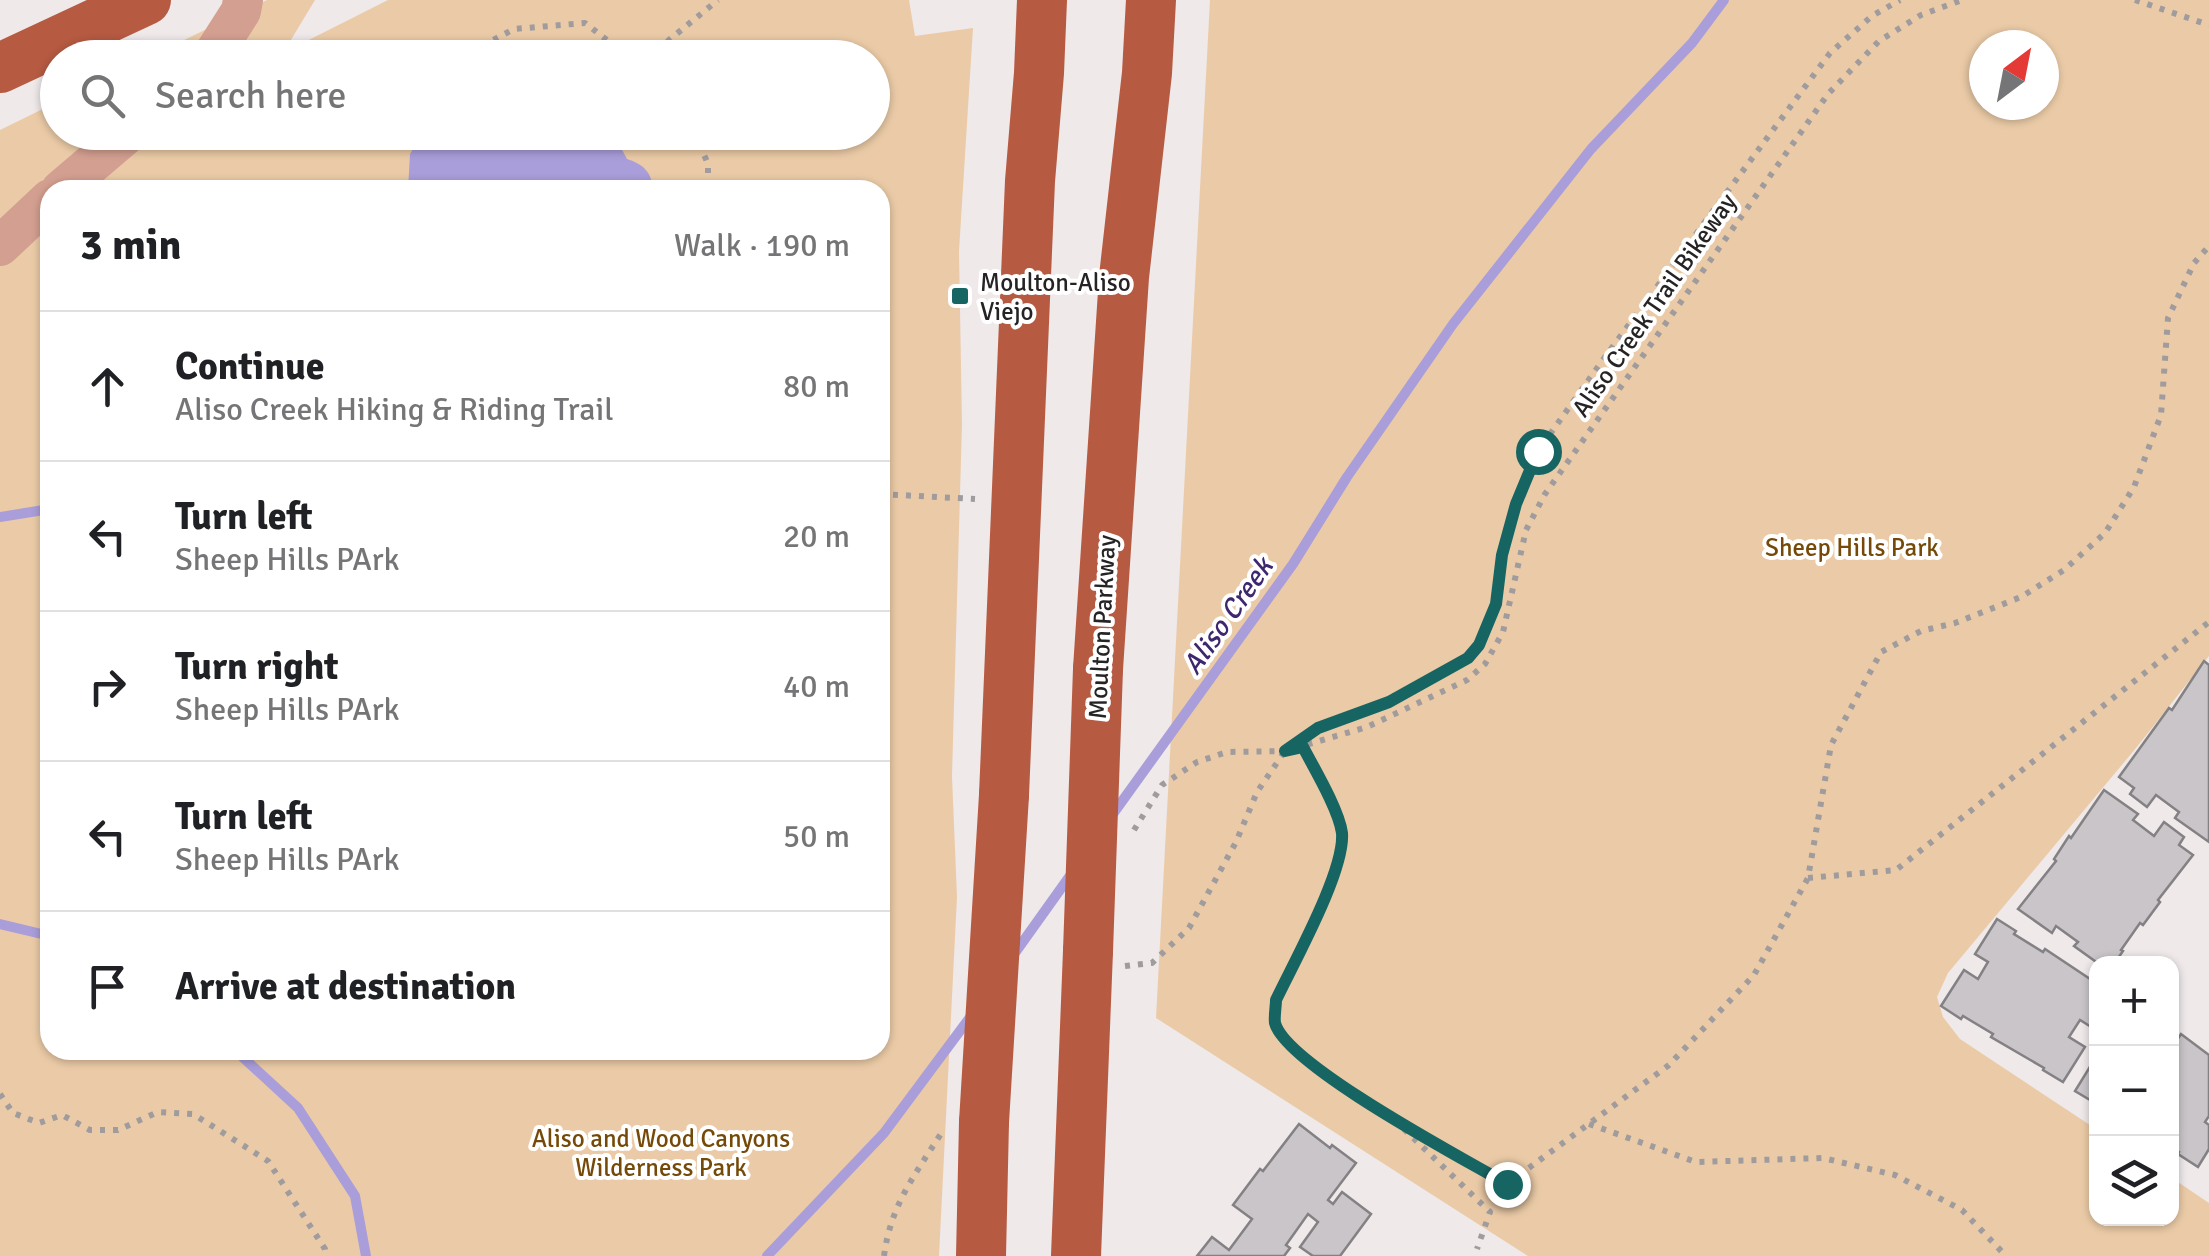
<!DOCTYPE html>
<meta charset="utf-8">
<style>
body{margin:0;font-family:Signika,sans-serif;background:#f2f2f2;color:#202124}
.controls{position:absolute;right:30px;bottom:30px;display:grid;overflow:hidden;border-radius:20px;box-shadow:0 2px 8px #0004}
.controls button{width:90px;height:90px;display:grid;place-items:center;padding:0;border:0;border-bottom:2px solid #e0e0e0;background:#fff;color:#202124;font:50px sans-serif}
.compass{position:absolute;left:1969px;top:30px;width:90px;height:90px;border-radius:50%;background:#fff;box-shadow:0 2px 8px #0004;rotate:32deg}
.stop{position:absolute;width:30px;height:30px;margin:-22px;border:8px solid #176562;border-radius:50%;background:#fff}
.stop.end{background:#176562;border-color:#fff;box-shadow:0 2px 10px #0008}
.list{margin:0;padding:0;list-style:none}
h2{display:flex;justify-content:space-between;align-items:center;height:130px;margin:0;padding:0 40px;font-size:42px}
h2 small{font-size:32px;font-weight:400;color:#757577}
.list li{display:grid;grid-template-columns:65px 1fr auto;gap:30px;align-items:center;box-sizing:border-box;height:150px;padding:0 40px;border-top:2px solid #e0e0e0}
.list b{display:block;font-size:38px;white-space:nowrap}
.list p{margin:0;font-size:32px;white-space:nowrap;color:#757577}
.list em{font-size:32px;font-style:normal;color:#757577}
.icon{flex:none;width:55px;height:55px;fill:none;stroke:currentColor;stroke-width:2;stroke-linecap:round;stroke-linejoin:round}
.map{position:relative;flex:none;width:2209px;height:1256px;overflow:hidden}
.search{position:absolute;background:#fff;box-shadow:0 2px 8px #0004;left:40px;top:40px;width:850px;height:110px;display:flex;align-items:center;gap:25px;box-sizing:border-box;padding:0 35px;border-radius:55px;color:#757577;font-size:38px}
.panel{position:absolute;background:#fff;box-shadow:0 2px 8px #0004;left:40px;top:180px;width:850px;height:880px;border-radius:30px}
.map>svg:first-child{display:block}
</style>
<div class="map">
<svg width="2209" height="1256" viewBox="0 0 2209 1256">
<rect width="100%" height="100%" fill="#efe9ea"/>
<!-- green -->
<path fill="#ebcba7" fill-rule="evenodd" d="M267 0H315L283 53 388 0H909L915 36 973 28 959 251 962 424 952 776 957 897 939 1256H0V130L57 102 58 132H872V58L149 57ZM50 190H880V1050H50Z
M1210 0H2209V656L2136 748 1948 973 1937 997 1943 1017 1960 1039 2096 1129V1218H2172V1178L2209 1203V1256H1528L1156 1018ZM1984 45H2044V105H1984Z"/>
<!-- water -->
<path fill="#aa9eda" d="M423 132 613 133 627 159C643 164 652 172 653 190H408L410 154Z"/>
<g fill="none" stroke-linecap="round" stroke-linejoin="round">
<!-- stream -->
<path stroke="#aa9eda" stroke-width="10" d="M0 517 50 509
M1110 818 1293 564 1347 477 1453 324 1591 149 1692 43 1724 0
M0 924 50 936
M1012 957 1072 873
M235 1050 298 1108 355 1196 366 1256
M767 1256 884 1133 971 1016"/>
</g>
<!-- building -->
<path fill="#c9c5c9" stroke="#848184" stroke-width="2.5" d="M2204 661 2209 665V842L2175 818 2179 812 2156 795 2147 807 2130 794 2134 788 2119 777 2169 708 2172 710Z
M2104 790 2138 814 2133 820 2154 836 2164 822 2184 837 2179 845 2193 855 2158 900 2160 902 2143 925 2140 923 2121 950 2123 951 2114 964H2099L2074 946 2078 942 2056 926 2052 933 2018 909 2056 861 2054 859 2069 836 2071 838Z
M1997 919 2016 931 2014 934 2043 952 2045 949 2096 983V1030L2080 1020 2069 1037 2085 1047 2063 1082 2043 1070 2044 1068 1991 1037 1993 1034 1963 1016 1961 1019 1941 1006 1964 970 1978 979 1988 962 1975 954Z
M2172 1032 2179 1037 2181 1034 2209 1055V1116L2205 1122 2209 1125V1149L2198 1167 2178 1154 2179 1152 2172 1147Z
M2096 1057V1102L2095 1103 2075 1091Z
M1299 1124 1330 1148 1332 1145 1356 1163 1328 1200 1333 1204 1342 1192 1371 1214 1340 1256H1313L1300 1247 1318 1222 1308 1214 1286 1245 1290 1248 1284 1256H1197L1212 1237 1229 1250 1252 1219 1233 1205 1260 1169 1263 1171Z"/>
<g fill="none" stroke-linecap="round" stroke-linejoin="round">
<!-- path -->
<path stroke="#a09c9d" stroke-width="6" stroke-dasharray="5 8" stroke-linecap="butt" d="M2135 0 2209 25
M459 58 514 29 585 23 630 58
M647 58 718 0
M694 132 708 164V190
M880 494 975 499
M1303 747C1314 768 1339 810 1342 833 1345 871 1294 962 1276 1000 1276 1007 1274 1017 1275 1023 1286 1065 1464 1160 1507 1184L1669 1065 1754 975 1808 878 1831 745 1881 652 1921 631 1955 623 2021 597 2064 570 2105 533 2134 487 2161 415 2168 318 2194 263 2209 246
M1134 830 1162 785 1197 762 1227 752 1285 751 1367 727 1467 680 1485 664 1503 632 1526 530 1545 494 1828 94 1879 41 1921 15 1962 0
M1808 878 1896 870 2209 622
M1125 966 1152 963 1189 928 1236 842 1257 792 1285 751 1318 729 1389 702 1468 658 1479 645 1496 604 1501 555 1516 504 1538 451 1605 357 1830 53 1872 16 1900 0
M0 1094 13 1113 39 1123 62 1115 90 1130H118L158 1112 193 1114 268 1161 325 1249 326 1256
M1589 1124 1696 1162 1823 1158 1895 1175 1962 1210 2006 1256
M1404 1129 1490 1212 1477 1249
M884 1256C891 1204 915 1175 942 1132"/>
<!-- minor -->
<path stroke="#d39f90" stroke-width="40" d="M211 58 241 11 243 0
M61 190 129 132
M0 246 50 199"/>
<!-- major -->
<path stroke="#b65a42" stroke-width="50" d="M0 68 146 0
M1098 669 1124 277 1147 73 1151 0
M1004 795 1030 181 1039 73 1042 0
M981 1256 984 1122
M1076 1256 1088 951"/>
<!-- major-bridge -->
<path stroke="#b65a42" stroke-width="50" d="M1088 951 1098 669
M984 1122 1004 795"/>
</g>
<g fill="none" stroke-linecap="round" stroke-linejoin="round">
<!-- route -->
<path stroke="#176562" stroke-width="12" d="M1507 1184C1464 1159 1286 1065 1275 1023 1274 1017 1276 1006 1276 1000 1294 962 1345 871 1342 833 1339 810 1314 768 1303 747L1285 751 1318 728 1389 702 1468 658 1479 645 1496 604 1502 555 1516 504 1538 451"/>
</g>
<!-- markers -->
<rect fill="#176562" stroke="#fff" stroke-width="4" x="950" y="286" width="20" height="20" rx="5"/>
<g text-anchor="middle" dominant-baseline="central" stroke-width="8" stroke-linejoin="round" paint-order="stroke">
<!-- poi labels -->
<g font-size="25" fill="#252324" stroke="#fff" text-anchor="start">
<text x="980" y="282">Moulton-Aliso<tspan x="980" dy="29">Viejo</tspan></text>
</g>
<!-- street labels -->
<g font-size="25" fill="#252324" stroke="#fff">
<text transform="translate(1654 305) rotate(-55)">Aliso Creek Trail Bikeway</text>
<text transform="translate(1102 627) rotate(-87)">Moulton Parkway</text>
</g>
<!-- park labels -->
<g font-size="25" fill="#754a08" stroke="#fff">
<text x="1852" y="547">Sheep Hills Park</text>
<text x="661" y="1138">Aliso and Wood Canyons<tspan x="661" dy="29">Wilderness Park</tspan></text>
</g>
<!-- water labels -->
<g font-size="28" font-style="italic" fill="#3d276e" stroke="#fff">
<text transform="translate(1228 616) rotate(-55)">Aliso Creek</text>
</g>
</g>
</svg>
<div class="controls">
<button>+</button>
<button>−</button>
<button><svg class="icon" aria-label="layers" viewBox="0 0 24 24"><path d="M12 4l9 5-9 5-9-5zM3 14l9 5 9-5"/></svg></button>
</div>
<svg class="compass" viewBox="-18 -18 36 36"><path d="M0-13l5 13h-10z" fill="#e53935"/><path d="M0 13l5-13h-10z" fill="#757577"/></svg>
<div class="stop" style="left:1538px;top:451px"></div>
<div class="stop end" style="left:1507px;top:1184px"></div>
<div class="search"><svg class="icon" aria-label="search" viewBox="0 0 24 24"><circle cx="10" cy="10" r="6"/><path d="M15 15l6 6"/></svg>Search here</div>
<section class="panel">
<h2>3 min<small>Walk · 190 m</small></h2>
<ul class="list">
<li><svg class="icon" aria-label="ahead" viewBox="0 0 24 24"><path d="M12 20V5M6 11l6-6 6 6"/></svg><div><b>Continue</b><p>Aliso Creek Hiking &amp; Riding Trail</p></div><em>80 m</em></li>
<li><svg class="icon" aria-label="left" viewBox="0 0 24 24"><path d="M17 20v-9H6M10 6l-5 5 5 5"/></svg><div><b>Turn left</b><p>Sheep Hills PArk</p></div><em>20 m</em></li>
<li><svg class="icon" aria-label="right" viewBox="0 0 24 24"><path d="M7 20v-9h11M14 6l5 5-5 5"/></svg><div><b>Turn right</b><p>Sheep Hills PArk</p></div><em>40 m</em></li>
<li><svg class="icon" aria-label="left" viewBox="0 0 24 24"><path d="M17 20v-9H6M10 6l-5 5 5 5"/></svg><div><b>Turn left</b><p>Sheep Hills PArk</p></div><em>50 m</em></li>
<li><svg class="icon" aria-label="arrive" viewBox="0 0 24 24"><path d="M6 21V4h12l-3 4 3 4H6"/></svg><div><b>Arrive at destination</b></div></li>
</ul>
</section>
</div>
